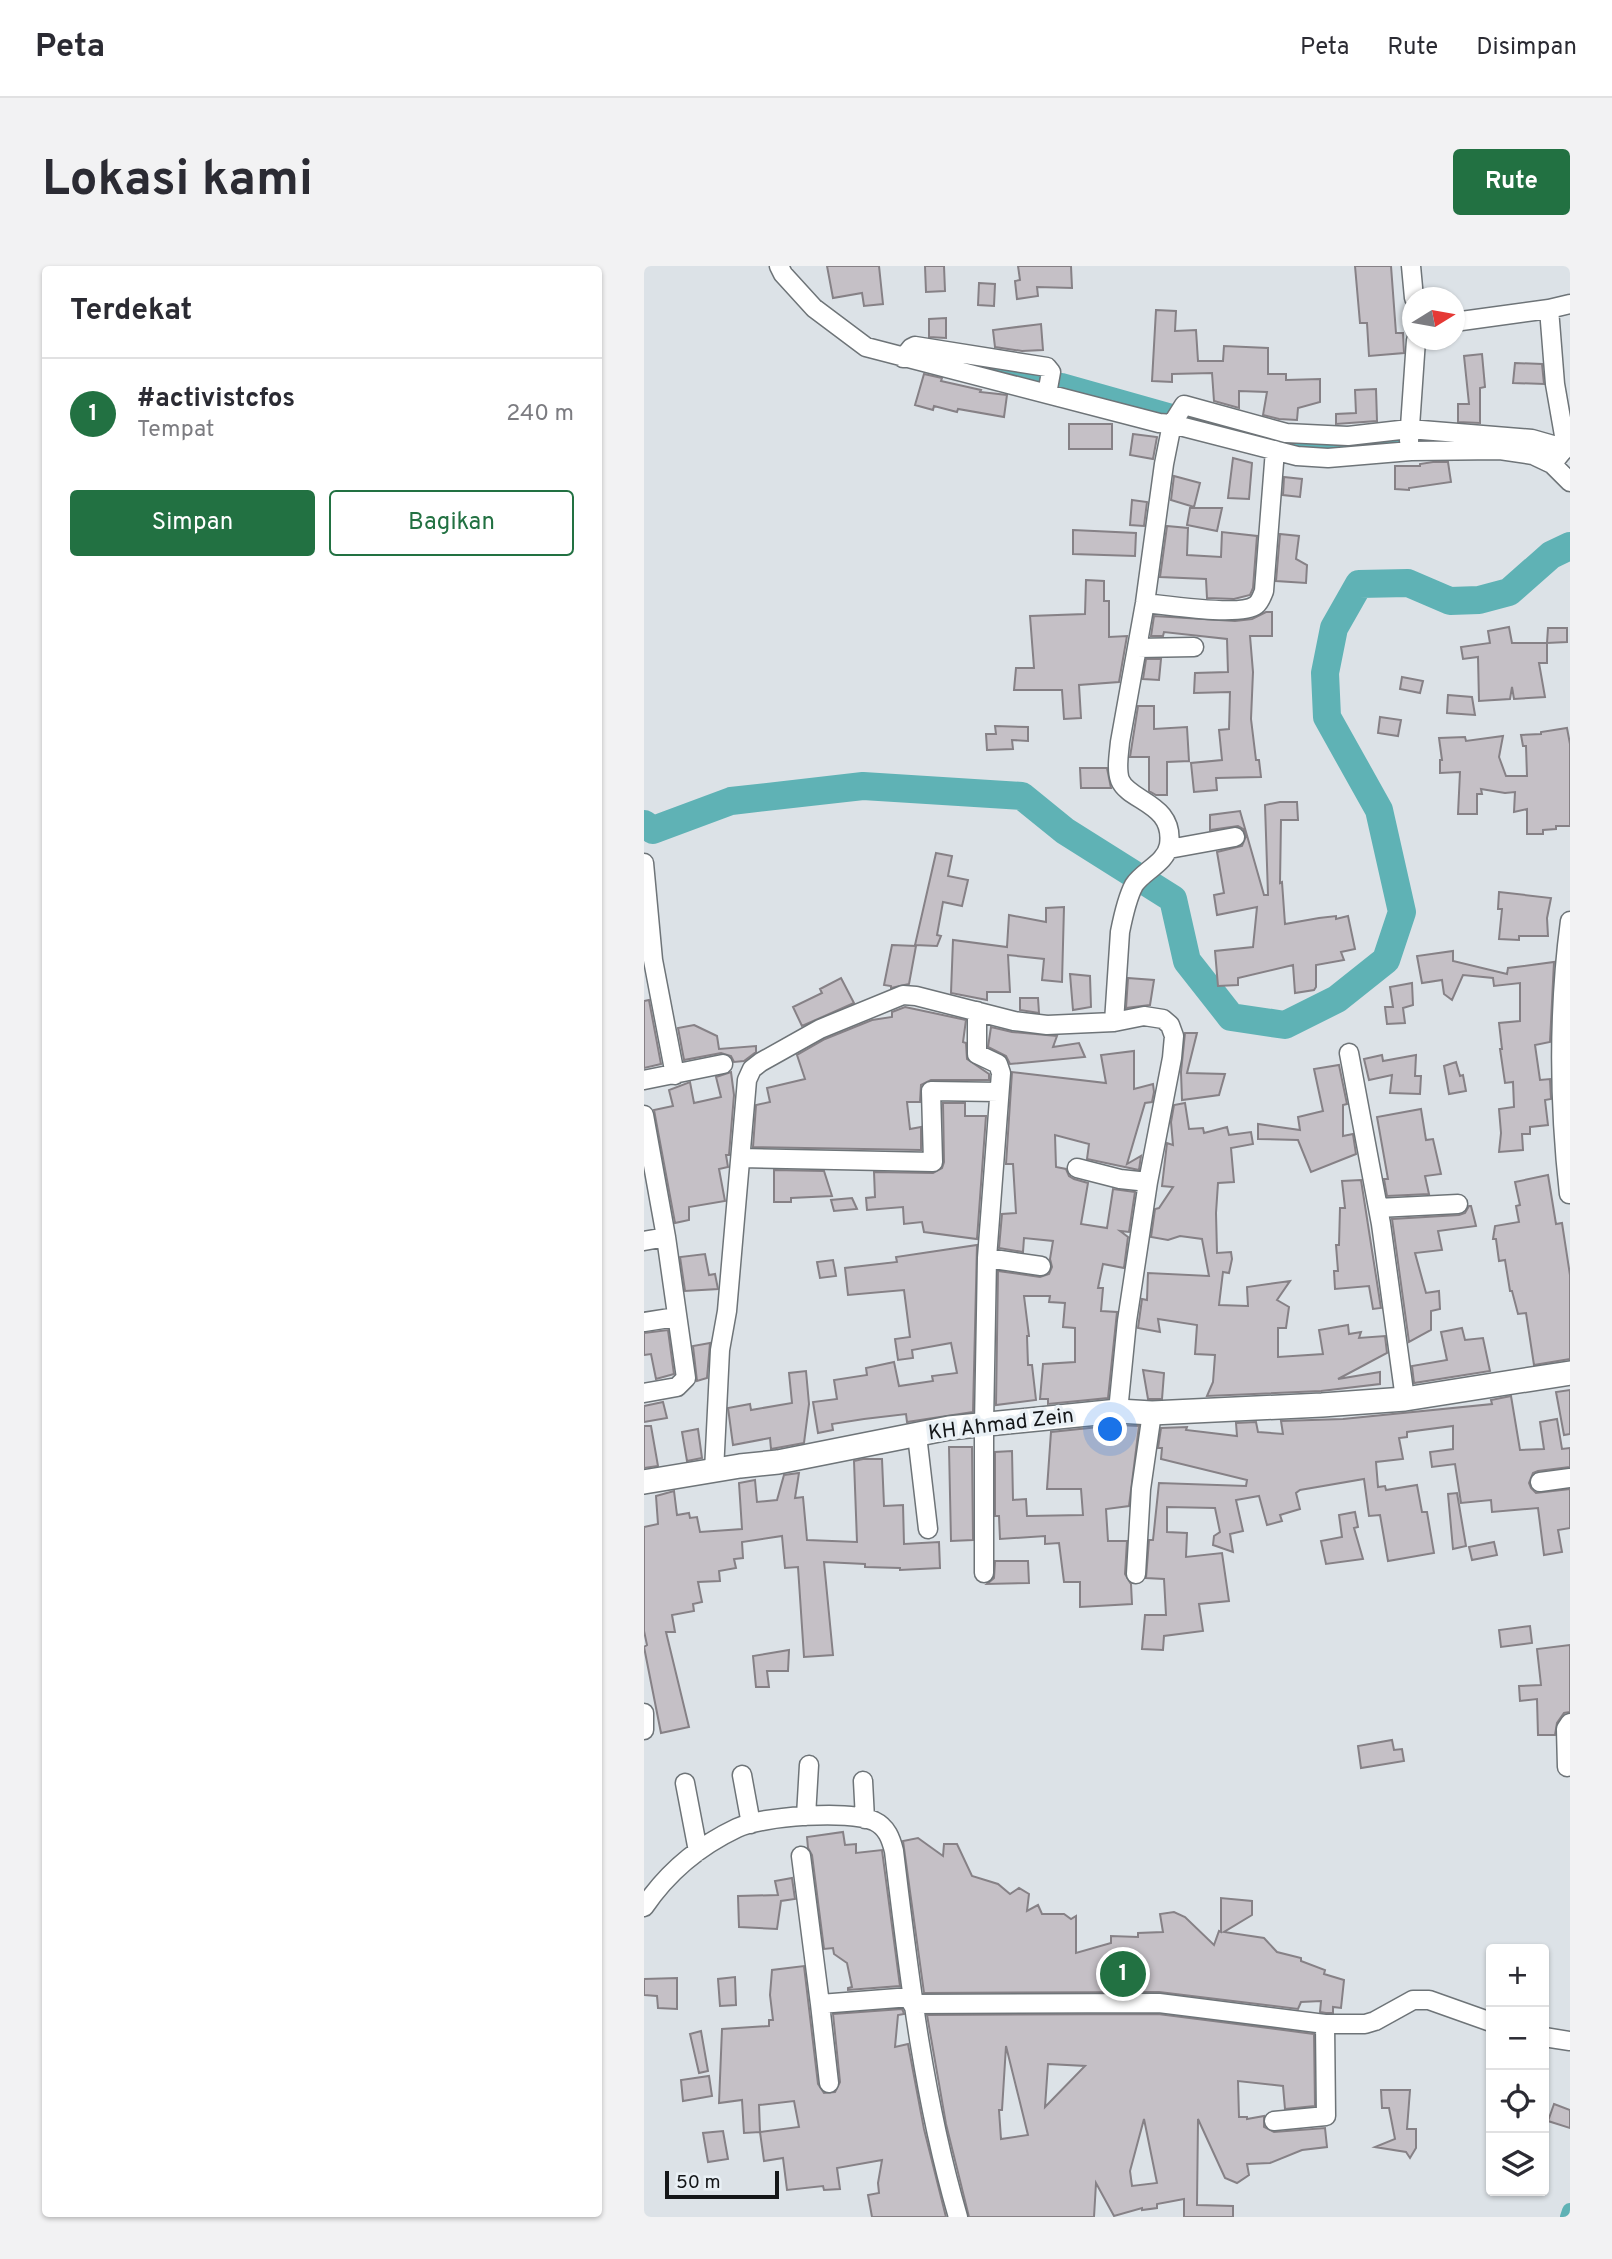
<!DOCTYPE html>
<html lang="id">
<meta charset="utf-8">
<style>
body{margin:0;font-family:Overpass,sans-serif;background:#f2f2f3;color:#2b2b33}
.controls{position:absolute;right:21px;bottom:21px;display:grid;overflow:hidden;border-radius:7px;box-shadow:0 2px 5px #0004}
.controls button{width:63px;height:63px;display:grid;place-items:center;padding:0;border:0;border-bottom:2px solid #e1e1e2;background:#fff;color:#2b2b33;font:35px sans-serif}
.compass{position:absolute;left:758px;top:21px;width:63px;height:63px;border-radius:50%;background:#fff;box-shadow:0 2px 5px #0004;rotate:79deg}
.scale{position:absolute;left:21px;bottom:18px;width:114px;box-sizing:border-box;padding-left:7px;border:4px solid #141618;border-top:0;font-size:19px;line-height:24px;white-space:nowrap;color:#141618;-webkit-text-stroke:5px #e9f0f5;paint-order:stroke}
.you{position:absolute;left:467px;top:1164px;width:24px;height:24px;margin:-18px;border:5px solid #fff;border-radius:50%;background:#1a73e8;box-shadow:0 0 0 10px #1a73e833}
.badge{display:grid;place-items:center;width:46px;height:46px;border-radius:50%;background:#227142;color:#fff;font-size:23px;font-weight:700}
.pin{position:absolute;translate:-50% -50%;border:4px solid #fff;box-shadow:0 2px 7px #0006}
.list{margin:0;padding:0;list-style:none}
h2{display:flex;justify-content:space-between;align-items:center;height:91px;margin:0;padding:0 28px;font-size:30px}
h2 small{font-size:23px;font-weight:400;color:#7c7c81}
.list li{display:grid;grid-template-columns:46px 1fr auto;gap:21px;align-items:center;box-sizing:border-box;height:112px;padding:0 28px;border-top:2px solid #e1e1e2}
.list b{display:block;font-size:26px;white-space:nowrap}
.list p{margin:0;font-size:23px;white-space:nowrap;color:#7c7c81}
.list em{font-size:23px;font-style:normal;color:#7c7c81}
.actions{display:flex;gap:14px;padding:21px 28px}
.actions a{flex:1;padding:16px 0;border:2px solid #227142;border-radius:7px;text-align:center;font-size:24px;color:#227142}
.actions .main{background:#227142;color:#fff}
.icon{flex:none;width:38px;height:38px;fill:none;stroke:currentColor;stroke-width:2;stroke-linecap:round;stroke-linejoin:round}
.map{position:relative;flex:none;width:926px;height:1951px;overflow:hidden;border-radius:7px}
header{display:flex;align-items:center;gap:42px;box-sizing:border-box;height:98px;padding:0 35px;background:#fff;border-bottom:2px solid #e1e1e2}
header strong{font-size:33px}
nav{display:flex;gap:38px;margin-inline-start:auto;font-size:24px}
.intro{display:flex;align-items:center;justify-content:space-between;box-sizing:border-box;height:168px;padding:0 42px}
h1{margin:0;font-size:49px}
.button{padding:18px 32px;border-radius:7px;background:#227142;color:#fff;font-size:24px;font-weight:700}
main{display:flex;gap:42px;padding:0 42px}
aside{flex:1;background:#fff;border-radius:7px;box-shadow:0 2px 5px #0004}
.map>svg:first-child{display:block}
</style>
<header>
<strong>Peta</strong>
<nav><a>Peta</a><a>Rute</a><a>Disimpan</a></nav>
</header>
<div class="intro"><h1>Lokasi kami</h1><a class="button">Rute</a></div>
<main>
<aside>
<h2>Terdekat<small></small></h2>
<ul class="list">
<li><span class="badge">1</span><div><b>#activistcfos</b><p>Tempat</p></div><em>240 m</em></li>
</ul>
<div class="actions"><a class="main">Simpan</a><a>Bagikan</a></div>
</aside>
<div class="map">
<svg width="926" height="1951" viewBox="0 0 926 1951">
<rect width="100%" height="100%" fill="#dce2e7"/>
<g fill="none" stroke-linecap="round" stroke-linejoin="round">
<!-- canal -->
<path stroke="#5fb2b5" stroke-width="16" d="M303 94 418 115 528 146 628 172 670 180 750 174 834 176
M924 1951 926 1945"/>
<!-- river -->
<path stroke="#5fb2b5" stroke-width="28" d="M0 558 9 564 87 535 219 520 378 530 421 565 529 633 543 695 587 751 641 759 693 733 742 694 758 646 735 544 683 451 681 407 690 362 715 318 764 317 806 335 835 334 865 326 907 289 926 280"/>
</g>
<!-- building -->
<path fill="#c5c0c6" stroke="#868186" stroke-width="2" fill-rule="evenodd" d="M183 0H235L239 38 220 40 218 27 189 32Z
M281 0H300L301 25 282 26Z
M374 0H427L428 22 393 21 394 30 373 33 371 15 376 14Z
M711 0H747L752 67H759L760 87 725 90 723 57H716Z
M335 17 351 18 350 40 334 39Z
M512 44 532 45 531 65 552 64 554 95H579L580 80 624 82V108H642V114L676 113V136L654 142 653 154 635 153 619 149 623 126 595 125V142L570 135 568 107 528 108V116L508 115Z
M302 52V72L285 71V53Z
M397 58 399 84 378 85 351 81 349 64Z
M838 88 841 121 836 122V157L814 156V138H825L820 90Z
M871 97 898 98 900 118 869 117Z
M280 108 298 112 297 115 337 124 336 126 363 129 360 151 314 143 313 146 290 140 289 144 271 139Z
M732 123 733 155 692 158V148L712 147 711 124Z
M425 158H468V183H425Z
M489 168 513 171 509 193 486 189Z
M589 192 608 197 605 233 584 232Z
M789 196H804L807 216 765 222V224L751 223V200H776V198Z
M530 210 556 217 550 241 527 234Z
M640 211 658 213 656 231 639 229Z
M488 234 503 236 500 260 486 259Z
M546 242H578L573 265 543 259Z
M523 260 544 262 543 289 577 291 578 266 613 270 609 322 606 329 590 333 563 332 562 313 516 311Z
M429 264 492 267 491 290 429 288Z
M636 268 655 270 652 293 663 299 662 317 632 315Z
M442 314 460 315V335H465V371L483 370 475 416 435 419 437 452 420 453 418 424H370L372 402H390L386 350 441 348Z
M622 346H628V370H606L609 406 607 453 612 494H615L617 511 572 512 573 524 550 526 547 497 578 494 575 464 585 463 586 426 550 427 551 407 584 406 583 373 520 366 519 370H507L510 350 591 355 608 353Z
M865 361 868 377H903V397H895L901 431 870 433 868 421 866 433 835 435 834 391 819 393 817 381 846 377 844 365Z
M904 362H923V376L903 377Z
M502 393H517L515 414 499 413Z
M758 411 779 415 776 427 756 423Z
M804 429 828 431 831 449 803 447Z
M494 440H510V463L543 461 545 495 523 496V529H512L505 525V491H486Z
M736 451 757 454 754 470 734 467Z
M351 460 384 461V475L368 474 369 483 343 484 342 468H352Z
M923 462 926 478V560H912V563L899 564V568H883V543L870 546 871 526 861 527 837 523 838 528H833V548H814L816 506 796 507V494H798L795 472 821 471 822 475 859 470 855 491 862 510H883L882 480H879L877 469 897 468V466Z
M436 502H463L467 522H437Z
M636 536H653L654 554H637L636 617 638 616 641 658 675 652 692 650V653L704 650 711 683 697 686 700 694 672 699V721L670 724 651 727 649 699 594 712V719L574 720 571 685 609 681 613 641 573 649 570 629 580 627 573 586 598 580 602 570 599 563 594 560 566 564V549L596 545 620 629H624L621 539Z
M292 587 308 590 304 610 324 614 318 640 299 636 293 669 297 670 293 680 271 679Z
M855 626 907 632 903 652 904 670H875V674L855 673 858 643H854Z
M420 641 418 716 398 714 400 693 364 689 366 726H343V734L307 727 309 674 363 681 365 649 402 656V642Z
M248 679 272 680 265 718 247 722V720L240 719Z
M809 685V695L863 708 864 702 910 696 906 776 891 779 896 814 906 813 907 833 901 834 904 859 886 861V868H878L879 884 855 886 857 867 855 843 870 841 869 816 861 817 856 783H858L855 757 876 755V717L850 720 849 712 819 709 808 734 800 728 798 714 778 717 773 690Z
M426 708 446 710 447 741 429 744Z
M197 712 210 737 158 760 149 741 178 727 176 723Z
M484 712 510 714 506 739 482 742Z
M768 717 769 739 759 742 761 757 743 758 741 741H749L746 721Z
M376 732H394L395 747 376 744Z
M5 734 17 798 0 802V735Z
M261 741 322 754 319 776 322 777 323 793 345 808V814H287L277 819 276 836H263L266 863 277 861V884L109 881 112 839 126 836 123 822 161 813 153 789 181 773 228 754 248 751V746Z
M50 759 73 770 75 783 112 780V786L100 795 90 796 87 790 77 787 40 794 34 762Z
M347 761 368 766 413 770 409 781 435 777 441 791 366 798 362 790 344 781Z
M541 767H553L543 807 581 808 575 829 538 834 537 806Z
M490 785V823L509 818 510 826 508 836 501 837 483 898 497 890 495 904 443 893 445 878 411 869 412 901 422 903 425 910 430 913 444 917 437 958 463 962 469 923 491 926 485 966 476 965 484 971 480 1002 459 998 454 1022H459L457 1045 473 1046 464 1132 404 1138V1133H396L399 1098 431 1096V1062L419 1061 421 1037 405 1036 406 1030H380L385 1070H383L384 1099H388L392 1134 352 1139 354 1005 396 1011 405 1008 408 1001 406 993 409 975 380 972 379 986 355 982 358 948 372 947 369 898H362L368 806 462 817 457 789Z
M738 789 739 795 772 789 771 810H777L776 828 746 827 748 809 725 814 720 793Z
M812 796 816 810 819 809 822 825 805 828 800 800Z
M695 799 703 838 699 839V870L709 868 712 888 667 906 654 874 614 873V858L656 864 654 851 679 845 670 803Z
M87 806 90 829 85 889H82L84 901 75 903 81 935 45 941V954L31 957 10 844 29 840 25 824 46 816 50 837 77 831 72 811Z
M299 837H321V850H342L333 973 280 966 278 956 260 958 259 941 223 944 222 932 231 931 230 906 289 907 298 902 300 896Z
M541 837 545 863 559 862 560 867 583 861 585 869 607 866 609 878 587 882 590 916 574 917 572 947 573 987 587 986 588 993 585 1007 579 1006 575 1039 604 1040 603 1021 646 1015 633 1034 645 1041 642 1062H634V1091L679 1088 675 1064 704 1059 705 1068 717 1066 715 1072 741 1070 743 1087 694 1113 736 1106V1118L677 1125 563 1130 569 1116 571 1089 551 1088 553 1059 514 1053 516 1066 494 1062 498 1033 503 1034 504 1007 565 1010 558 973 536 970 524 974 507 971 511 943 515 942 529 921 518 920 523 877 529 879 527 856 530 839Z
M777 843 782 874 789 873 797 908 781 910 785 928 743 930 740 913H744L733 851Z
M130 904 180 905 188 930 147 932V936H130Z
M904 909 912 958 918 957 926 1009V1093L890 1099 882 1047 874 1048 868 1025H866L861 994 855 995 852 973H849L851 960 875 956 872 940 876 939 871 916Z
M717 914 737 1042 729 1043 725 1020 691 1023 690 1005H694L692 979H695L696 942H701L698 915Z
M208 932 213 943 190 945 187 934Z
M825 940H827L832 960 794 965 798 984 771 987 782 1027 795 1025 796 1043 787 1045V1064L765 1076 748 953 815 949 821 947Z
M333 979 329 1146 263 1156 262 1148 220 1153 188 1158 189 1164 174 1167 169 1136 193 1133 190 1114 223 1109 222 1102 250 1096 255 1120 289 1115 288 1110 313 1107 307 1077 268 1084 269 1092 254 1094 251 1073 266 1071 260 1024 204 1029 201 1002 253 996 252 991Z
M61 988 65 1009 71 1008 74 1023 41 1025 36 991Z
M189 994 192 1010 176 1012 173 996Z
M818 1062 821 1074 839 1072 846 1105 770 1117 768 1100 803 1094 797 1066Z
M24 1064 30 1108 12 1113 7 1088 0 1089V1067Z
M66 1077 63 1112 53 1115 49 1080Z
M499 1104 520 1107 518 1133H504Z
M162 1105 165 1138 160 1177 127 1183 126 1172 89 1179 84 1142 106 1138 107 1144 148 1137 145 1107Z
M926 1124V1168L920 1169 912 1126Z
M867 1130 876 1184 900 1183 896 1156 913 1153 918 1183 926 1182V1201L894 1205 889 1207 885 1217 887 1222 892 1227 926 1223V1262L914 1264 918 1286 900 1289 894 1242 848 1246 847 1234 817 1237 811 1198 788 1201 786 1186 809 1183V1160L763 1166V1171L755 1172 759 1193 732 1196 734 1221 741 1220 742 1224 773 1219 778 1246H783L790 1287 744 1295 736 1249 725 1250 720 1213 656 1224 652 1227 656 1243 636 1249 638 1255 623 1259 615 1230 592 1234 599 1265 586 1268 589 1286 569 1279 570 1270 576 1266 571 1242 523 1241V1266L543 1267 542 1291 578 1287 585 1335 555 1338 559 1365 520 1370 519 1384 498 1383 501 1349H522L520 1313 502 1312 505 1274H509L515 1217 602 1220 603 1214 517 1193 518 1182H514L517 1162 543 1161 542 1164 593 1170 592 1157 612 1156 614 1166 639 1168 637 1155 699 1153 848 1138 847 1134Z
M19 1136 23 1152 0 1156V1140Z
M474 1159 495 1160 485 1240 462 1243 464 1275H483L481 1308 487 1318 488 1338 436 1341V1316H420L415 1277 401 1278V1270L356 1273 355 1250H351V1186L368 1185 369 1234 382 1233 383 1250 439 1249 437 1223H403L407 1166Z
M0 1160H7L14 1200 0 1202Z
M54 1163 58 1192 43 1195 38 1166Z
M305 1181H328L329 1274 307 1275Z
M219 1193H238L240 1240 259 1239 260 1278 295 1276 296 1302 256 1304V1302L221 1301V1298L180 1296 189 1389 160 1391 154 1301 141 1302 138 1270 98 1276 99 1292 90 1293 92 1302 75 1305 76 1315 54 1316 58 1336 49 1338 50 1345 28 1349 31 1366H22L45 1461 17 1467 0 1381 3 1379 0 1365V1261L14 1258 12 1230 30 1225 33 1249 45 1247 46 1252 53 1251 56 1266 98 1263 95 1217 111 1214 113 1236 133 1234 140 1209 155 1207 151 1232 159 1231 163 1274 213 1276 210 1195Z
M813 1227 822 1280 809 1283 804 1228Z
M711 1246 714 1261 710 1262 719 1293 682 1298 677 1275 698 1271 695 1249Z
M850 1276 853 1289 828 1294 825 1281Z
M351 1295H384L385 1317 343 1318 350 1312Z
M886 1360 888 1377 857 1381 855 1364Z
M926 1379V1446L920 1447 913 1457 911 1469H894L893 1433 876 1435 875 1420 897 1419 893 1383Z
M145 1384 144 1405H123L125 1421H112L109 1390Z
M748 1474 750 1484 758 1483 760 1495 717 1502 714 1480Z
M199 1566 201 1579 212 1578V1587L238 1584 256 1720 204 1724V1722L208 1721 203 1697 190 1688 189 1682 180 1683 168 1589 164 1582 163 1571Z
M274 1572 299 1590 300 1578H313L328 1610 354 1618 366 1628 375 1622 385 1628 383 1645 394 1639 398 1648H420L427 1653 432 1650V1687L467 1677V1670L494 1671V1667L519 1666 516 1648 530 1646 541 1651 570 1679 575 1665 577 1666V1632L608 1635V1649L580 1666 620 1672 633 1686 657 1692V1695L681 1704 680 1708 700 1714 697 1742 689 1741V1747H682L676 1746 677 1735 657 1736 654 1743 515 1726 280 1727 259 1575Z
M148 1612 151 1633 137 1635 133 1663 95 1661 94 1630 134 1629 131 1615Z
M160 1700 174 1818 180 1827 191 1826 196 1816 189 1748 258 1743 259 1745 260 1748 254 1749 251 1781 264 1778 280 1863 302 1951H228L224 1929 235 1927 234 1917 238 1894 193 1902 196 1923 180 1924 179 1920 143 1924 139 1892 120 1895 116 1866 100 1867 98 1834 75 1837 78 1763 125 1760V1754H129L126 1729 128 1704ZM150 1835 155 1861 116 1866 115 1839Z
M91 1711 92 1739 76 1740 74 1713Z
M33 1712V1743L14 1742 13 1730 0 1729V1713Z
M514 1748 670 1768 671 1840 641 1843 639 1820 594 1815 595 1851H603V1853L620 1850V1861L630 1866 681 1862 683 1881 658 1884 626 1897 603 1898 605 1909 593 1917 581 1912 554 1853 553 1939 589 1940V1951H540V1933L513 1938V1942L498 1944V1942L470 1950 452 1917 450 1951H325L302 1858 283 1749ZM362 1780 384 1869 357 1873 355 1844H358ZM404 1798 441 1800 401 1841ZM500 1853 513 1917 488 1920 486 1905Z
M57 1765 64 1805 55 1807 46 1768Z
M65 1810 68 1830 39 1835 37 1814Z
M737 1824H766L763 1863H772V1882L766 1892 762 1886 731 1881 751 1873 745 1842H738Z
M910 1838 926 1844V1862L904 1855Z
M79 1865 84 1893 64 1896 59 1867Z"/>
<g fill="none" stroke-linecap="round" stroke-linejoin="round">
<defs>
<path id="minor" d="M135 0 139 8 170 42 222 81 515 157 528 158 520 198 501 337 476 476C475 488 472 503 476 514 485 536 531 537 525 579 522 597 499 605 490 619 483 632 479 651 476 666L470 756
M767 0 770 32
M810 56 905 43
M259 92 267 82 271 80 403 101 407 106 403 128
M765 175 772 74
M919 185 909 179 888 173 765 163 704 170 642 167 540 139 528 158 653 190 684 192 767 185 856 184 889 189 908 198 926 216
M913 192 922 181 911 118 905 43 926 38
M501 337C521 339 597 351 612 339 616 336 618 330 620 325L631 184
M493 382 550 381
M525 583 591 571
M0 597 9 694 31 809
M333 745V788L354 798 357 807 343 992
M705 787 737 958 761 1133
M0 814 79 798
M0 849 22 971 42 1112 33 1121 0 1127
M97 892 289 896 287 825 355 826
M433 902 476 913 504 916
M925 928C915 838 914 745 926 655
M734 942 814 938
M0 975 22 971
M0 1056 32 1051
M273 1169 284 1263
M70 1205 76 1084 83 1045 103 814 108 803 117 796 176 763 259 729 272 730 370 755 403 759 470 756 500 750 519 753 526 759 530 770 528 792 504 916 483 1055 474 1145
M896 1216 926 1212
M340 1307V1159L343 992 397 1000
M492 1308 497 1223 508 1147
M0 1447V1464
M923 1501 922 1463 926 1457
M98 1509 107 1558
M219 1515 221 1553
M41 1517 54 1585
M162 1550 165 1499
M157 1590 176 1738 267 1731
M0 1641C23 1607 55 1580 93 1562 119 1550 204 1544 230 1555 243 1561 247 1573 250 1585 265 1709 279 1831 314 1951
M176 1738 185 1817
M268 1738 515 1737 681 1758 682 1850 630 1855
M681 1758H721L731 1755 769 1734H785L847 1756
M900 1771 926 1775"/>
<path id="tertiary" d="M0 1216 96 1200 134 1196 305 1162 474 1145 508 1147 678 1139 761 1133 926 1107"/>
</defs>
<!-- minor casing -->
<use href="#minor" stroke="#6e7478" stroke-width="21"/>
<!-- tertiary casing -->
<use href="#tertiary" stroke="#6e7478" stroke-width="26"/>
<!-- minor -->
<use href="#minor" stroke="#fff" stroke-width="18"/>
<!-- tertiary -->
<use href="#tertiary" stroke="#fff" stroke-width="23"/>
</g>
<g text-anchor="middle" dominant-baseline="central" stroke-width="7" stroke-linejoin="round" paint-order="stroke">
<!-- street labels -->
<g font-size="21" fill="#141618" stroke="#e9f0f5">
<text transform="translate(357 1159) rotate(-7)">KH Ahmad Zein</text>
</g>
</g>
</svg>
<div class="controls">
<button>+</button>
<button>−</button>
<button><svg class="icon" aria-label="locate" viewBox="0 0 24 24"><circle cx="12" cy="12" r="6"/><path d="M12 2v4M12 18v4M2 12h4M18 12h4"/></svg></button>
<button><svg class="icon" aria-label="layers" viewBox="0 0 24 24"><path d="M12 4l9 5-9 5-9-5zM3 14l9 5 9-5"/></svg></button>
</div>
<svg class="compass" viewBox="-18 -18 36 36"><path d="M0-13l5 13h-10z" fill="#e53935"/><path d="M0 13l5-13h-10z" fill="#7c7c81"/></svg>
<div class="scale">50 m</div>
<div class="you"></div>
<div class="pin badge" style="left:479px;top:1708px">1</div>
</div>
</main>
